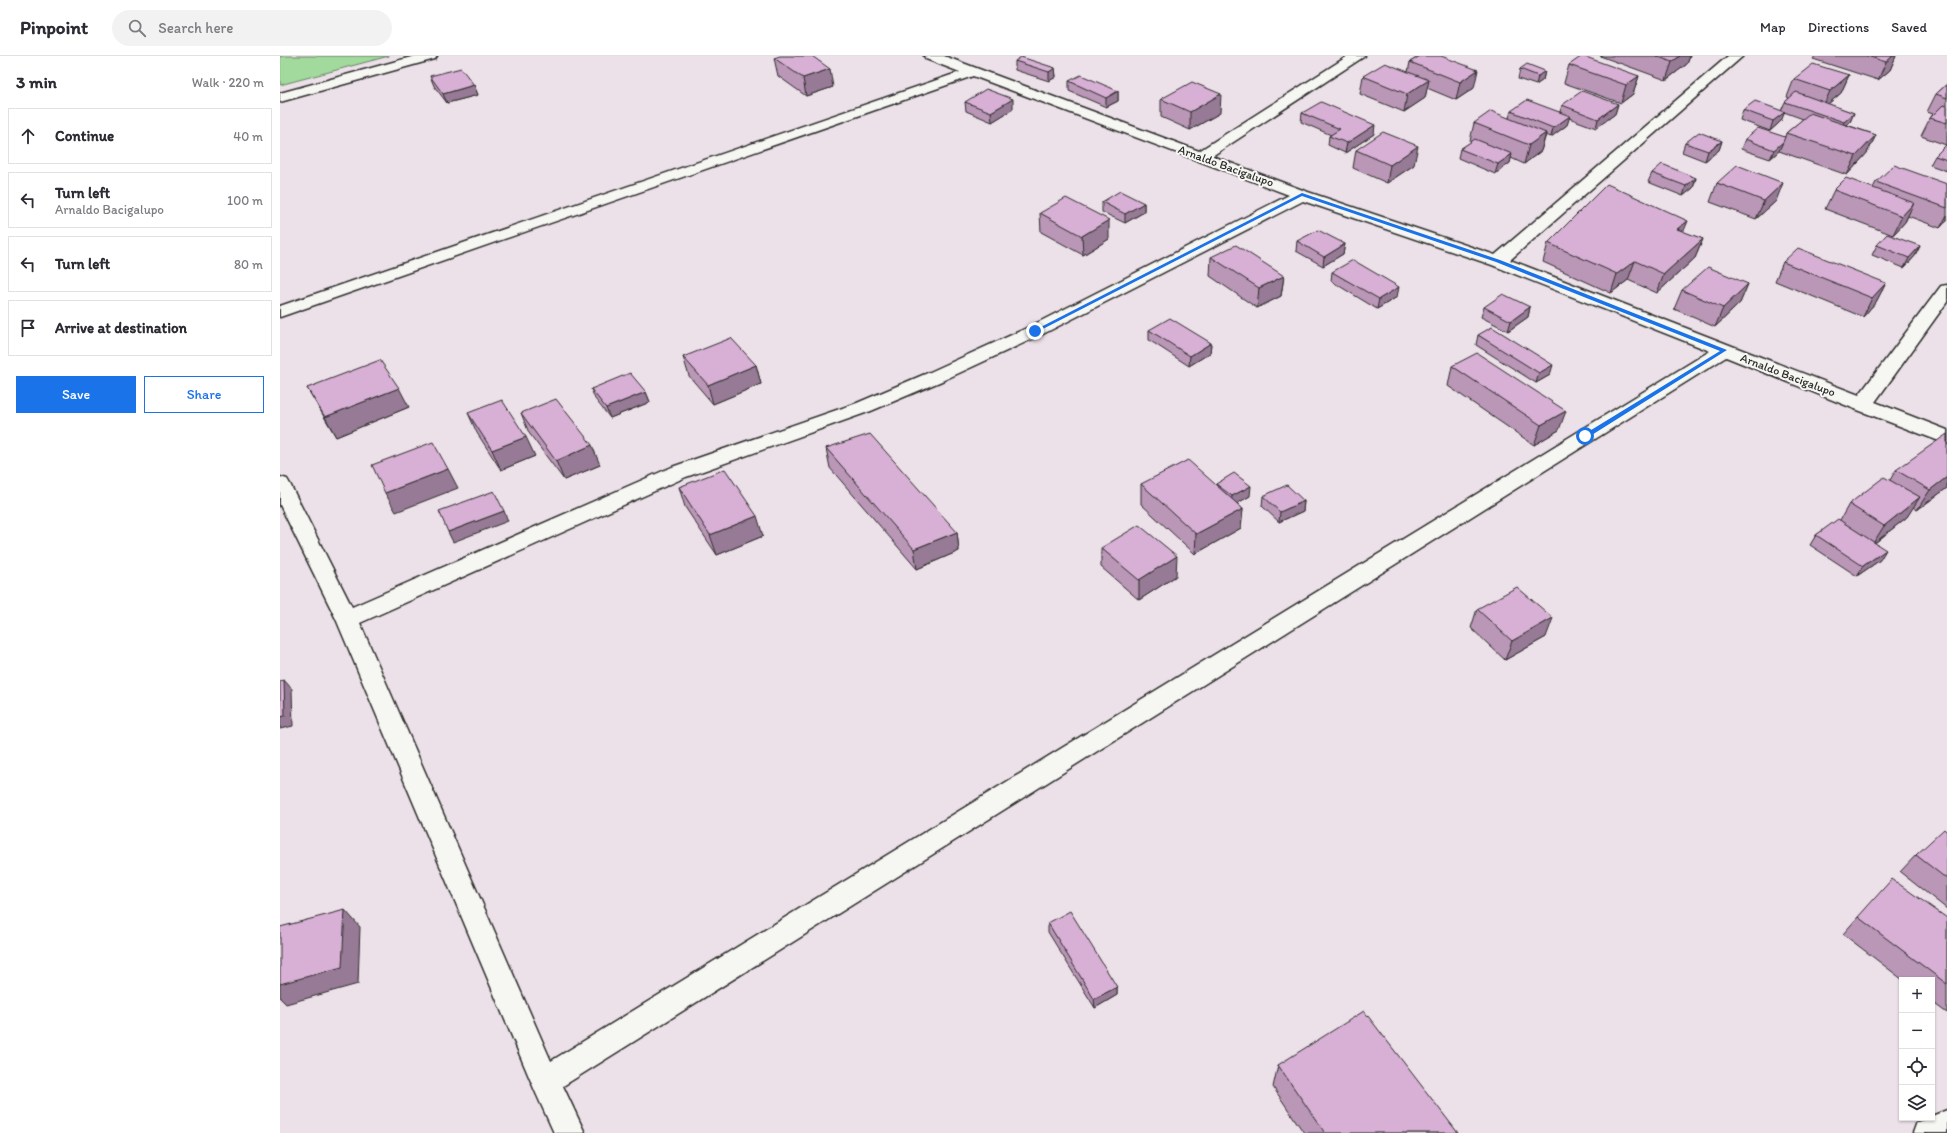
<!DOCTYPE html>
<meta charset="utf-8">
<style>
body{margin:0;font-family:Itim,sans-serif;background:#f2f2f3;color:#2b2b33}
.controls{position:absolute;right:12px;bottom:12px;display:grid;overflow:hidden;border-radius:0px;box-shadow:0 1px 3px #0004}
.controls button{width:36px;height:36px;display:grid;place-items:center;padding:0;border:0;border-bottom:1px solid #e1e1e2;background:#fff;color:#2b2b33;font:20px sans-serif}
.stop{position:absolute;width:12px;height:12px;margin:-9px;border:3px solid #1a73e8;border-radius:50%;background:#fff}
.stop.end{background:#1a73e8;border-color:#fff;box-shadow:0 1px 4px #0008}
.list{margin:0;padding:0;list-style:none}
h2{display:flex;justify-content:space-between;align-items:center;height:52px;margin:0;padding:0 16px;font-size:17px}
h2 small{font-size:13px;font-weight:400;color:#7c7c81}
.list li{display:grid;grid-template-columns:26px 1fr auto;gap:12px;align-items:center;box-sizing:border-box;height:56px;margin:0 8px 8px;padding:0 8px;border:1px solid #e1e1e2;border-radius:0px}
.list b{display:block;font-size:15px;white-space:nowrap}
.list p{margin:0;font-size:13px;white-space:nowrap;color:#7c7c81}
.list em{font-size:13px;font-style:normal;color:#7c7c81}
.actions{display:flex;gap:8px;padding:12px 16px}
.actions a{flex:1;padding:9px 0;border:1px solid #1a73e8;border-radius:0px;text-align:center;font-size:14px;color:#1a73e8}
.actions .main{background:#1a73e8;color:#fff}
.icon{flex:none;width:22px;height:22px;fill:none;stroke:currentColor;stroke-width:2;stroke-linecap:round;stroke-linejoin:round}
.map{position:relative;flex:none;width:1667px;height:1077px;overflow:hidden}
header{display:flex;align-items:center;gap:24px;box-sizing:border-box;height:56px;padding:0 20px;background:#fff;border-bottom:1px solid #e1e1e2}
header strong{font-size:19px}
nav{display:flex;gap:22px;margin-inline-start:auto;font-size:14px}
.search{width:280px;height:36px;background:#f2f2f3;display:flex;align-items:center;gap:10px;box-sizing:border-box;padding:0 14px;border-radius:22px;color:#7c7c81;font-size:15px}
main{display:flex}
aside{flex:1;background:#fff}
.map>svg:first-child{display:block}
</style>
<header>
<strong>Pinpoint</strong>
<div class="search"><svg class="icon" aria-label="search" viewBox="0 0 24 24"><circle cx="10" cy="10" r="6"/><path d="M15 15l6 6"/></svg>Search here</div>
<nav><a>Map</a><a>Directions</a><a>Saved</a></nav>
</header>
<main>
<aside>
<h2>3 min<small>Walk · 220 m</small></h2>
<ul class="list">
<li><svg class="icon" aria-label="ahead" viewBox="0 0 24 24"><path d="M12 20V5M6 11l6-6 6 6"/></svg><div><b>Continue</b></div><em>40 m</em></li>
<li><svg class="icon" aria-label="left" viewBox="0 0 24 24"><path d="M17 20v-9H6M10 6l-5 5 5 5"/></svg><div><b>Turn left</b><p>Arnaldo Bacigalupo</p></div><em>100 m</em></li>
<li><svg class="icon" aria-label="left" viewBox="0 0 24 24"><path d="M17 20v-9H6M10 6l-5 5 5 5"/></svg><div><b>Turn left</b></div><em>80 m</em></li>
<li><svg class="icon" aria-label="arrive" viewBox="0 0 24 24"><path d="M6 21V4h12l-3 4 3 4H6"/></svg><div><b>Arrive at destination</b></div></li>
</ul>
<div class="actions"><a class="main">Save</a><a>Share</a></div>
</aside>
<div class="map">
<svg width="1667" height="1077" viewBox="0 0 1667 1077">
<rect width="100%" height="100%" fill="#ede1e9"/>
<filter id="ink" filterUnits="userSpaceOnUse"><feTurbulence type="fractalNoise" baseFrequency=".025" numOctaves="2"/><feDisplacementMap in="SourceGraphic" scale="8" xChannelSelector="R" yChannelSelector="G"/><feConvolveMatrix kernelMatrix="1 2 1 2 8 2 1 2 1" color-interpolation-filters="sRGB"/></filter>
<g filter="url(#ink)">
<!-- green -->
<path fill="#a2d99d" stroke="#668264" d="M0 0H109L0 29Z"/>
<g fill="none" stroke-linecap="round" stroke-linejoin="round">
<defs>
<path id="minor" d="M135 0H157L155 3 0 46V37Z
M644 0H664L919 95 1068 0H1085L932 100 1028 136 1215 199 1448 0H1463L1230 204 1579 339 1661 230 1667 229V246L1595 346 1667 374V388L1575 353 1446 301 283 1030 305 1077H274L255 1035 56 563 0 449V421L7 423 10 428 72 551 392 411 577 347 650 316 749 271 1009 139 693 20 0 261V250L680 16 646 3ZM1023 145 1212 209 1430 295 271 1005 80 567 406 421 591 355 664 324 761 279Z
M1667 1054V1077H1633L1637 1066 1652 1062V1060Z"/>
</defs>
<!-- minor casing -->
<use href="#minor" stroke="#2b2b2b" stroke-width="3"/>
<!-- minor -->
<use href="#minor" fill="#f6f6f2" fill-rule="evenodd"/>
</g>
<!-- wall -->
<path fill="#ba96b7" stroke="#2b2b2b" d="M1140 0 1194 32 1176 44 1147 32 1145 42 1124 56 1080 38 1083 20 1128 16 1130 6Z
M1320 0H1410L1407 8 1386 24Z
M1535 0H1616L1610 14 1598 24 1533 3Z
M494 2 553 31 526 40 498 20Z
M735 5 775 12 776 21 769 25 735 14Z
M1289 9 1359 20 1353 38 1341 47 1284 27Z
M1240 13 1265 15 1263 24 1256 29 1238 23Z
M1569 19 1561 37 1548 48 1574 57 1570 66 1567 69 1596 79 1587 97 1567 119 1499 95 1490 103 1461 93 1465 83 1505 81 1506 77 1523 63 1504 56 1501 65 1490 75 1460 64 1463 54 1501 55 1505 46 1509 42 1507 41 1514 23Z
M150 20 194 29 198 39 167 47 154 30Z
M789 25 838 35V45L826 51 789 35Z
M1667 28V115L1650 109 1655 100 1666 89 1641 80 1650 62 1653 58 1647 56 1656 38Z
M881 43 940 57 910 74 881 61Z
M685 46 733 53 712 66 686 55Z
M1338 48 1335 58 1316 72 1289 62 1287 69 1271 81 1266 79 1261 95 1244 108 1231 102 1230 107 1215 118 1178 102 1180 93 1191 86 1190 85 1194 67 1229 62 1231 55 1280 56 1282 49Z
M1022 57 1094 78 1065 97 1048 89 1049 80 1051 79 1021 66Z
M1442 85 1439 94 1425 105 1402 96 1405 87Z
M1076 94 1134 109 1107 127 1073 112Z
M1372 117 1416 122 1413 132 1403 140 1368 126Z
M1596 126 1667 128V164L1660 172 1628 160 1625 166 1613 179 1545 153 1554 134 1593 132Z
M1437 127 1496 145 1476 163 1430 146Z
M822 146 864 147V156L845 167 822 156Z
M760 157 829 183 803 199 761 176Z
M1403 176 1423 183 1415 202 1377 237 1348 224 1331 237 1263 206 1268 187Z
M1017 185 1065 188 1063 198 1043 210 1016 195Z
M1597 189 1640 190 1635 200 1624 212 1592 199Z
M931 201 1004 220 1001 240 977 252 930 220Z
M1503 206 1606 227 1596 246 1583 261 1495 225Z
M1052 216 1117 241 1097 253 1051 225Z
M1468 228 1460 247 1435 271 1394 253 1402 234Z
M1204 251H1250L1248 261 1228 275 1201 261Z
M869 274 931 287 930 297 909 310 869 284Z
M1198 279 1270 319 1256 327 1196 289Z
M403 301 476 309 481 328 433 348 409 320Z
M1172 310 1279 374 1254 389 1168 330Z
M27 332 129 351 56 381Z
M311 333 366 336 370 346 330 362 315 343Z
M188 357 255 400 221 414 197 377Z
M241 357 320 409 284 424 249 377Z
M546 392 677 476 679 495 637 513 550 412Z
M1616 414 1667 432 1637 454 1633 451 1627 461 1595 487 1600 504 1577 520 1530 489 1536 479 1560 464 1569 448 1610 424Z
M861 428 936 429 970 440 957 447 963 453 961 472 915 498 861 448Z
M399 431 483 480 437 499 405 451Z
M983 440 1024 445 1023 455 999 466 982 450Z
M821 492 896 520 859 544 821 511Z
M1197 553 1266 581 1225 604 1191 572Z
M1667 776V853L1620 816 1636 799Z
M1578 861 1667 862V957L1652 946V924H1623L1563 878Z
M768 867 837 931V939L815 952 768 876Z
M998 1009 1178 1077H1024L993 1031Z"/>
<!-- shaded-wall -->
<path fill="#977a95" stroke="#2b2b2b" d="M1400 0H1410L1407 8 1386 24 1392 6Z
M1613 0H1616L1610 14 1598 24 1606 6Z
M775 12 776 21 769 25V16Z
M550 13 553 31 526 40 523 22Z
M1198 14 1194 32 1176 44 1180 26Z
M1265 15 1263 24 1256 29 1258 20Z
M1569 19 1561 37 1542 53 1550 35Z
M1359 20 1353 38 1341 47 1346 29Z
M1149 24 1145 42 1124 56 1127 38Z
M194 29 198 39 167 47 163 38Z
M838 35V45L826 51V42Z
M941 38 940 57 910 74V56Z
M733 43V53L712 66 711 56Z
M1338 48 1335 58 1316 72 1318 63Z
M1505 56 1501 65 1490 75 1493 65Z
M1574 57 1570 66 1560 76 1564 66Z
M1290 60 1287 69 1271 81 1273 72Z
M1095 69 1094 78 1065 97 1067 87Z
M1266 77 1261 95 1244 108 1249 89Z
M1596 79 1587 97 1567 119 1576 100Z
M1442 85 1439 94 1425 105 1428 95Z
M1503 86 1499 95 1490 103 1494 94Z
M1138 90 1134 109 1107 127 1110 109Z
M1232 98 1230 107 1215 118 1218 108Z
M1416 122 1413 132 1403 140 1406 130Z
M1503 127 1496 145 1476 163 1484 145Z
M864 147V156L845 167V158Z
M1634 147 1625 166 1613 179 1622 160Z
M1667 159V164L1660 172Z
M829 164V183L803 199 802 180Z
M1408 165 1400 184 1397 173Z
M1423 183 1415 202 1377 237 1384 218Z
M1065 188 1063 198 1043 210 1044 201Z
M1640 190 1635 200 1624 212 1629 202Z
M1355 205 1348 224 1331 237 1337 218Z
M1004 220 1001 240 977 252 979 232Z
M1606 227 1596 246 1583 261 1592 242Z
M1468 228 1460 247 1435 271 1443 252Z
M1119 231 1117 241 1097 253 1099 243Z
M1250 251 1248 261 1228 275 1231 265Z
M931 287 930 297 909 310 910 300Z
M476 309 481 328 433 348 428 329Z
M1273 309 1270 319 1256 327 1259 317Z
M119 332 129 351 56 381 45 361Z
M366 336 370 346 330 362 326 352Z
M1286 355 1279 374 1254 389 1261 369Z
M246 381 255 400 221 414 212 394Z
M312 389 320 409 284 424 276 405Z
M168 413 178 432 116 456 105 437Z
M1667 421V432L1637 454 1650 434Z
M971 430 970 440 951 451 952 440Z
M1640 441 1627 461 1592 489 1604 470Z
M1024 445 1023 455 999 466 1000 456Z
M963 453 961 472 915 498 916 478Z
M224 455 228 465 173 486 168 476Z
M477 460 483 480 437 499 430 479Z
M677 476 679 495 637 513 634 493Z
M1606 494 1600 504 1577 520 1583 510Z
M897 500 896 520 859 544V524Z
M1273 562 1266 581 1225 604 1232 585Z
M4 624 12 633 13 670 0 673V661Z
M65 854 80 871 78 928 6 948 0 942V928Z
M837 931V939L815 952 814 943Z"/>
<!-- building -->
<path fill="#d8afd5" stroke="#2b2b2b" d="M500 0H532L550 13 523 22 494 2Z
M1140 0H1161L1198 14 1180 26 1130 6Z
M1302 0H1303L1359 20 1346 29 1289 9Z
M1376 0H1400L1392 6Z
M1587 0H1613L1606 6Z
M741 1 775 12 769 16 735 5Z
M1105 7 1149 24 1127 38 1083 20Z
M1247 8 1265 15 1258 20 1240 13Z
M1533 8 1569 19 1550 35 1514 23Z
M181 12 194 29 163 38 150 20Z
M801 19 838 35 826 42 789 25Z
M912 26 941 38 910 56 881 43Z
M1667 28V42L1656 38Z
M706 33 733 43 711 56 685 46Z
M1302 35 1338 48 1318 63 1282 49Z
M1516 36 1574 57 1564 66 1505 46Z
M1247 44 1290 60 1273 72 1231 55Z
M1475 45 1505 56 1493 65 1463 54Z
M1041 46 1095 69 1067 87 1049 80 1060 73 1022 57Z
M1663 49 1667 50V67L1650 62Z
M1211 55 1266 77 1249 89 1194 67Z
M1530 57 1596 79 1576 100 1506 77Z
M1478 72 1505 81 1503 86 1494 94 1465 83Z
M1103 76 1138 90 1110 109 1076 94Z
M1419 76 1442 85 1428 95 1405 87Z
M1195 83 1232 98 1218 108 1180 93Z
M1666 89H1667V104L1655 100Z
M1382 108 1416 122 1406 130 1372 117Z
M1457 109 1503 127 1484 145 1437 127Z
M1614 109 1667 128V152L1596 126Z
M1566 122 1634 147 1622 160 1554 134Z
M1327 128 1408 165 1397 173 1423 183 1384 218 1355 205 1337 218 1268 187Z
M840 135 864 147 845 158 822 146Z
M786 142 829 164 802 180 760 157Z
M1038 174 1065 188 1044 201 1017 185Z
M1607 178 1640 190 1629 202 1597 189Z
M956 189 1004 220 979 232 931 201Z
M1518 192 1606 227 1592 242 1503 206Z
M1073 204 1119 231 1099 243 1052 216Z
M1428 211 1468 228 1443 252 1402 234Z
M1223 238 1250 251 1231 265 1204 251Z
M890 262 931 287 910 300 869 274Z
M1212 271 1273 309 1259 317 1198 279Z
M451 282 476 309 428 329 403 301Z
M1197 297 1286 355 1261 369 1172 310Z
M100 304 119 332 45 361 27 332Z
M350 317 366 336 326 352 311 333Z
M276 343 312 389 276 405 241 357Z
M222 344 246 381 212 394 188 357Z
M590 378 677 476 634 493 546 392Z
M1667 378V421L1650 434 1616 414Z
M153 386 168 413 105 437 92 409Z
M908 404 963 453 916 478 861 428Z
M445 413 477 460 430 479 399 431Z
M954 417 971 430 952 440 936 428Z
M1604 421 1640 441 1604 470 1569 448Z
M1007 429 1024 445 1000 456 983 440Z
M214 435 224 455 168 476 159 455Z
M1558 463 1606 494 1583 510 1536 479Z
M859 469 897 500 859 524 821 492Z
M1237 531 1273 562 1232 585 1197 553Z
M4 624 5 660 0 661V625Z
M1664 773 1667 776V823L1636 799Z
M1612 823 1667 862V928L1578 861Z
M65 854 62 911 0 928V871Z
M790 855 837 931 814 943 768 867Z
M1084 955 1178 1077H1045L998 1009Z"/>
</g>
<!-- route -->
<path fill="#1a73e8" d="M1022 137 1220 204 1447 294 1307 382H1303V379L1440 295 1216 206 1022 140 757 276 753 275Z"/>
<g text-anchor="middle" dominant-baseline="central" stroke-width="4" stroke-linejoin="round" paint-order="stroke">
<!-- far-street labels -->
<g font-size="12" fill="#2b2b2b" stroke="#f6f6f2">
<text transform="translate(946 110) rotate(20)">Arnaldo Bacigalupo</text>
<text transform="translate(1508 319) rotate(21)">Arnaldo Bacigalupo</text>
</g>
</g>
</svg>
<div class="controls">
<button>+</button>
<button>−</button>
<button><svg class="icon" aria-label="locate" viewBox="0 0 24 24"><circle cx="12" cy="12" r="6"/><path d="M12 2v4M12 18v4M2 12h4M18 12h4"/></svg></button>
<button><svg class="icon" aria-label="layers" viewBox="0 0 24 24"><path d="M12 4l9 5-9 5-9-5zM3 14l9 5 9-5"/></svg></button>
</div>
<div class="stop" style="left:1305px;top:380px"></div>
<div class="stop end" style="left:755px;top:275px"></div>
</div>
</main>
